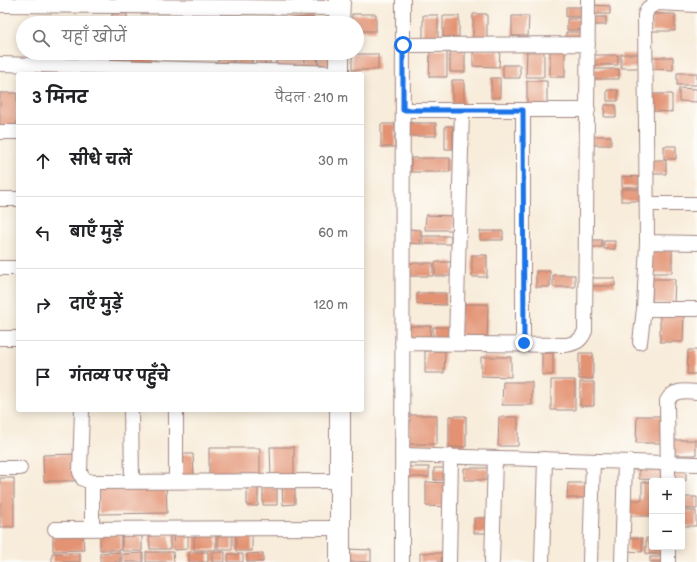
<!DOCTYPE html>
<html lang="hi">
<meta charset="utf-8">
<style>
body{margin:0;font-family:"Balsamiq Sans","Playpen Sans Deva",sans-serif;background:#f2f2f2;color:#202124}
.controls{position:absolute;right:12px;bottom:12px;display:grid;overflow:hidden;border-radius:4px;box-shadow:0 2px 10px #0003}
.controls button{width:36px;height:36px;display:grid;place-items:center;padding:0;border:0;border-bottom:1px solid #e0e0e0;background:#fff;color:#202124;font:20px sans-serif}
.stop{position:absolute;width:12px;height:12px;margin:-9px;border:3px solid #1a73e8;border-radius:50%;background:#fff}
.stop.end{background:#1a73e8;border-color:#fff;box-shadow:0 1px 4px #0008}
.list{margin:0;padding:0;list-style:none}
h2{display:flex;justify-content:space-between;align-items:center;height:52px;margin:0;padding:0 16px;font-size:17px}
h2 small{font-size:13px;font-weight:400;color:#757577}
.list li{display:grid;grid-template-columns:26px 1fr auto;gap:12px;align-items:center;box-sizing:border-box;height:72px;padding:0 16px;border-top:1px solid #e0e0e0}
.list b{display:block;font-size:15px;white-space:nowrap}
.list em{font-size:13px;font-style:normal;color:#757577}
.icon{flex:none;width:22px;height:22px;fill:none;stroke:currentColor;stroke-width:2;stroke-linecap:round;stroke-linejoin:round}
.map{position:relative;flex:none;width:697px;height:562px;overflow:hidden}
.search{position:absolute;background:#fff;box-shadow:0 2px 10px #0003;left:16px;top:16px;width:348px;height:44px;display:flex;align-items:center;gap:10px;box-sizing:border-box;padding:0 14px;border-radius:22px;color:#757577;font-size:15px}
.panel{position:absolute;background:#fff;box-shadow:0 2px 10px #0003;left:16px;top:72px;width:348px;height:340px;border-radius:4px}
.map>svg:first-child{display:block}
</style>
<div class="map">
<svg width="697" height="562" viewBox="0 0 697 562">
<rect width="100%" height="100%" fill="#fdfcf7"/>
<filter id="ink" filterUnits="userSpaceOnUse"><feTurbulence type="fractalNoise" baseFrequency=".025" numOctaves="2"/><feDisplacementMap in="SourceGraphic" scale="8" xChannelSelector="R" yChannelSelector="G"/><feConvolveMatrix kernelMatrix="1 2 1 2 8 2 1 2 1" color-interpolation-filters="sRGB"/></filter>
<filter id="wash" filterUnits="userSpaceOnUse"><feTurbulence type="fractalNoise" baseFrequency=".012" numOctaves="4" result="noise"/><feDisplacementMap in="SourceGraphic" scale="16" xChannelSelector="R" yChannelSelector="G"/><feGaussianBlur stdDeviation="0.9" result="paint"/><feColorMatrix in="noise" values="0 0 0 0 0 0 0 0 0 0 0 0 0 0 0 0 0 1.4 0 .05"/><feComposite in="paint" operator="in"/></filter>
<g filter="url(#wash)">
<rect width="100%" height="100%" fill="#f8ecda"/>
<g id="blocks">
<!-- building -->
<path fill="#e39373" d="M593 5 610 6V14H593Z
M566 7H586V17H566Z
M112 14H127V23H112Z
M352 14H376V31H357V23H352Z
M473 14H487V39H473Z
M652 14H675V31H652Z
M423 15H438V39H423Z
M443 16H459V37H443Z
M512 16H529L528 36H512Z
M314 17V23H290V18Z
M591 17H606V25H591Z
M208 18H226V23H208Z
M245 19V23H229V20Z
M567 19H584V30H567Z
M248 20H275L276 23H248Z
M566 32H585V42H566Z
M450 49H465V72H450Z
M550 49H565V77H550Z
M430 50H447V77H429Z
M473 50H500L499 67 473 66Z
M527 50H544V77H526Z
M111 53H129V65H111Z
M131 53H155V67H132Z
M218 53H233V67H218Z
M235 53H252V65L235 66Z
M256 53H270V67H256Z
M276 53H304V69H276Z
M305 53H317L318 67H305Z
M319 53H336L337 65H319Z
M352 54H378V70H352Z
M621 54H640V68H621Z
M593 55H618V65H593Z
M652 57H673V70L652 69Z
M503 65H520V78H503Z
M594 69H619V79H594Z
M677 73H697V85H677Z
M491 78H500V98H491Z
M452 80H464V106H452Z
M527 81H547V107H527Z
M679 88 697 89V102L679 101Z
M607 90H618V101H607Z
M0 93H17V128H0Z
M652 94H672V112L652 111Z
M605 105H616V117H604Z
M408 123H436V136H408Z
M381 124H395V147H381Z
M445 126H453V149H445Z
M592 136H611V145H591Z
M664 146H676V159H664Z
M411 158H450V172H411Z
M650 160H666V174H650Z
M622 176 642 177V187H622Z
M621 189H642V201H621Z
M426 215 454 216V230H425Z
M409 229 421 230V244L409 243Z
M480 231H503V240H480Z
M423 236H451V244H423Z
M590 240H602V247H590Z
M604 241H615V249H604Z
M651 248H672V273H651Z
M472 255H487V277H472Z
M435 262H454V276H435Z
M409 263H433V276H409Z
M536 271H550V287H536Z
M553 275H575V287H553Z
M589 278H615V286H589Z
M652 279H675L674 304 652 303Z
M417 293H446V305L417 304Z
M460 304H488L487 342H460Z
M660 312H684L683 342H660Z
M410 326H431L430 342H410Z
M433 327H453V341H433Z
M688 350H697V374H687Z
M425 351H445L444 373H425Z
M542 353H553V375H542Z
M579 353H593V379H579Z
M481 357H511V377L481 376Z
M551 380H575V410H551Z
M503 382H532V405H502Z
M580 382H594V406H580Z
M409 415H437V444H409Z
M449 416H466V447H449Z
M637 416H663V443H636Z
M499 417H518V446H498Z
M673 440H696V455H673Z
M270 447H294V476L271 477Z
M209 448H260V478L209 479Z
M77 454V481H44L43 455Z
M178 454H193L194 479H178Z
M409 467H429V477H409Z
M639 467 664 468V480L639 479Z
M434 468H449L448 480H434Z
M464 468H488L487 480H464Z
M672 468H686V481L672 480Z
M0 478H14V527H0Z
M426 482 450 483V507L426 506Z
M642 482H652V516H628V500H642Z
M166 483 167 513 99 514 98 484Z
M568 483H591V498H567Z
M282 486H295V504L283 505Z
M247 487H258V506H247Z
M263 487H277V505H263Z
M682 497H697V509H682Z
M682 511H696V526H682Z
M474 518H489V533H474Z
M236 532H252V551H236Z
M218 533H232V550H218Z
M121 534V550H100V535Z
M173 534H188V549L174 550Z
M194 534H216V550H194Z
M122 535H142V551H122Z
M149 535H170V549H150Z
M53 536H83L84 550 53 551Z
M628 538H642V552L628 551Z
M646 538 652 539V547H667V554H646Z
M345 549 371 550V562H345Z
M120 552V562H100V553Z
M146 552H173L174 562H146Z
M189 552H208V562H189Z
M212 552H225V562H212Z
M52 553H80V562H52Z
M143 553V562H122V554Z
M263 553V562H247V554Z
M420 553H445V562H420Z
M228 554H243V562H228Z
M650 557H664V562H650Z"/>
</g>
</g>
<g filter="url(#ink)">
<use href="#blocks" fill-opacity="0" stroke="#a18682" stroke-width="1"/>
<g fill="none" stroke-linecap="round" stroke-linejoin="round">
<defs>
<path id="street" d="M0 5 340 8
M403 45 588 44
M0 64 339 73
M403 110H588
M523 110V343
M0 132H18
M0 199H18
M647 204H697
M647 242 697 243
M0 268H18
M644 309H697
M0 338H18
M640 342 644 309 647 242 645 15 648 8 657 3 697 5
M402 343 566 345C576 343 581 341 585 331L588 0
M456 343 462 110
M82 410 80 472 83 479 92 482 340 481
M131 410 132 481
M176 410V481
M402 455 697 464
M0 468H20
M668 481 667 401C673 389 685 391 697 392
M92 482V529
M55 529 340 528
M668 547V562
M402 562 403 0
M449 562 451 456
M492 562 495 458
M542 562 545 459
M590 562 593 461
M622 562 625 462"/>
<path id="secondary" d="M339 23 340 0
M339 74V53
M340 562V410"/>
</defs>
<!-- street casing -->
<use href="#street" stroke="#a18682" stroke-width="16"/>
<!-- secondary casing -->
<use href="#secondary" stroke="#a18682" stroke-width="22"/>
<!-- street -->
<use href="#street" stroke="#fff" stroke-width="14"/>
<!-- secondary -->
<use href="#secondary" stroke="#fff" stroke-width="20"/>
</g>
</g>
<g fill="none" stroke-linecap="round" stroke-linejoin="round" filter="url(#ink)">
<!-- route -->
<path stroke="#1a73e8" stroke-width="5" d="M403 45V110H523L524 343"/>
</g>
</svg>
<div class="controls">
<button>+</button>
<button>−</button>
</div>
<div class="stop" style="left:403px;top:45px"></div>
<div class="stop end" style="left:524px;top:343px"></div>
<div class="search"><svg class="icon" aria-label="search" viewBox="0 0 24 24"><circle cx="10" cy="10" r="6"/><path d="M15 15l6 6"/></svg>यहाँ खोजें</div>
<section class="panel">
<h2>3 मिनट<small>पैदल · 210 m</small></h2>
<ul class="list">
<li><svg class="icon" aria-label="ahead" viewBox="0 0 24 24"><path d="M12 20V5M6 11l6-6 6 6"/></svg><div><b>सीधे चलें</b></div><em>30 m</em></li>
<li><svg class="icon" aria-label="left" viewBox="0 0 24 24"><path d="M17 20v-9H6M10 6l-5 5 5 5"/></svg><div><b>बाएँ मुड़ें</b></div><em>60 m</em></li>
<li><svg class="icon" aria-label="right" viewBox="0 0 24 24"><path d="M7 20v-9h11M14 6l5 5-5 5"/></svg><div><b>दाएँ मुड़ें</b></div><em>120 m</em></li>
<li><svg class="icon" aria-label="arrive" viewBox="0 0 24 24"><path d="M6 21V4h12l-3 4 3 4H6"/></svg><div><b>गंतव्य पर पहुँचे</b></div></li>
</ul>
</section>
</div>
